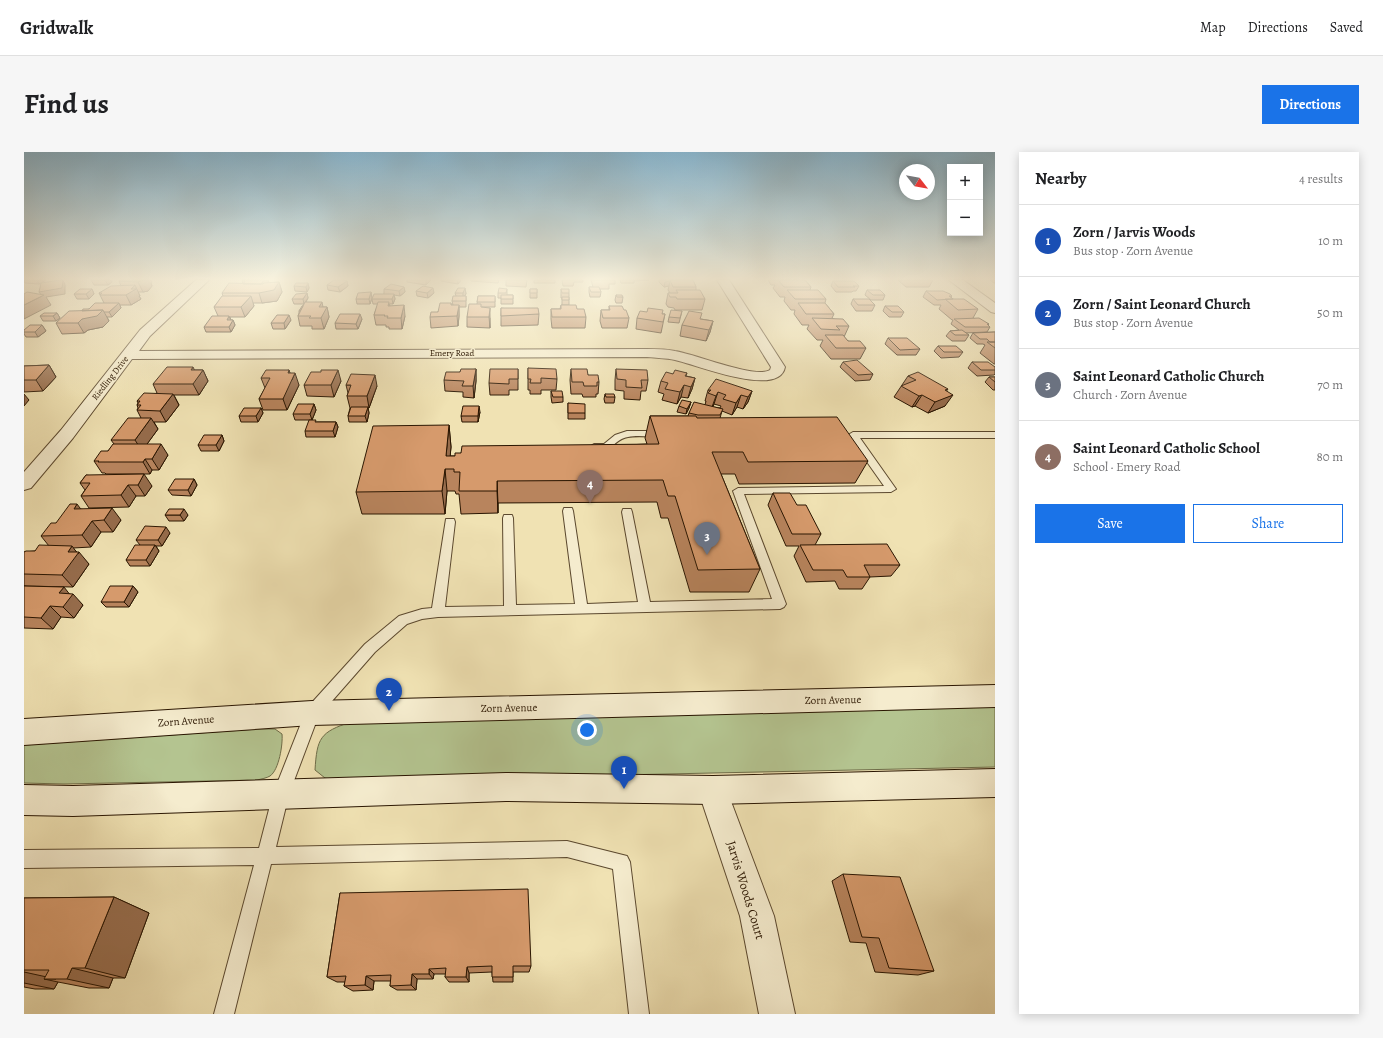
<!DOCTYPE html>
<meta charset="utf-8">
<style>
body{margin:0;font-family:Alegreya,serif;background:#f6f6f6;color:#202124}
.controls{position:absolute;right:12px;top:12px;display:grid;overflow:hidden;border-radius:0px;box-shadow:0 2px 10px #0003}
.controls button{width:36px;height:36px;display:grid;place-items:center;padding:0;border:0;border-bottom:1px solid #e0e0e0;background:#fff;color:#202124;font:20px sans-serif}
.compass{position:absolute;left:875px;top:12px;width:36px;height:36px;border-radius:50%;background:#fff;box-shadow:0 2px 10px #0003;rotate:121deg}
.you{position:absolute;left:563px;top:578px;width:14px;height:14px;margin:-10px;border:3px solid #fff;border-radius:50%;background:#1a73e8;box-shadow:0 0 0 6px #1a73e833}
.badge{display:grid;place-items:center;width:26px;height:26px;border-radius:50%;background:#1a73e8;color:#fff;font-size:13px;font-weight:700}
.pin{position:absolute;translate:-50% -33px;filter:drop-shadow(0 1px 2px #0008)}
.pin::after{content:'';position:absolute;top:21px;width:14px;height:12px;background:inherit;clip-path:polygon(0 0,100% 0,50% 100%)}
.list{margin:0;padding:0;list-style:none}
h2{display:flex;justify-content:space-between;align-items:center;height:52px;margin:0;padding:0 16px;font-size:17px}
h2 small{font-size:13px;font-weight:400;color:#757577}
.list li{display:grid;grid-template-columns:26px 1fr auto;gap:12px;align-items:center;box-sizing:border-box;height:72px;padding:0 16px;border-top:1px solid #e0e0e0}
.list b{display:block;font-size:15px;white-space:nowrap}
.list p{margin:0;font-size:13px;white-space:nowrap;color:#757577}
.list em{font-size:13px;font-style:normal;color:#757577}
.actions{display:flex;gap:8px;padding:12px 16px}
.actions a{flex:1;padding:9px 0;border:1px solid #1a73e8;border-radius:0px;text-align:center;font-size:14px;color:#1a73e8}
.actions .main{background:#1a73e8;color:#fff}
.map{position:relative;flex:none;width:971px;height:862px;overflow:hidden;border-radius:0px}
header{display:flex;align-items:center;gap:24px;box-sizing:border-box;height:56px;padding:0 20px;background:#fff;border-bottom:1px solid #e0e0e0}
header strong{font-size:19px}
nav{display:flex;gap:22px;margin-inline-start:auto;font-size:14px}
.intro{display:flex;align-items:center;justify-content:space-between;box-sizing:border-box;height:96px;padding:0 24px}
h1{margin:0;font-size:28px}
.button{padding:10px 18px;border-radius:0px;background:#1a73e8;color:#fff;font-size:14px;font-weight:700}
main{display:flex;gap:24px;padding:0 24px}
aside{flex:1;background:#fff;border-radius:0px;box-shadow:0 2px 10px #0003}
.map>svg:first-child{display:block}
</style>
<header>
<strong>Gridwalk</strong>
<nav><a>Map</a><a>Directions</a><a>Saved</a></nav>
</header>
<div class="intro"><h1>Find us</h1><a class="button">Directions</a></div>
<main>
<div class="map">
<svg width="971" height="862" viewBox="0 0 971 862">
<rect width="100%" height="100%" fill="#f0e2b3"/>
<filter id="stains"><feTurbulence type="fractalNoise" baseFrequency=".005" numOctaves="4"/><feColorMatrix values="0 0 0 0 .2 0 0 0 0 .09 0 0 0 0 .02 0 0 0 .5 -.17"/></filter>
<radialGradient id="worn" r=".72"><stop offset=".6" stop-color="#630" stop-opacity="0"/><stop offset="1" stop-color="#630" stop-opacity=".3"/></radialGradient>
<!-- green -->
<path fill="#b4c490" stroke="#6e6c48" d="M971 555V615L313 629 301 626 291 618C293 586 296 580 327 570Z
M235 577H251L258 582C259 592 255 618 246 624 243 626 237 627 233 628L40 632 0 631V593Z"/>
<g fill="none" stroke-linecap="round" stroke-linejoin="round">
<defs>
<path id="lane" d="M603 279H638L643 282 638 285C627 285 614 283 604 285 590 287 592 298 573 298 570 298 568 298 565 295L570 292H580L591 283Z
M829 280H971V286H836L872 337 867 340 720 342 762 452 760 455 756 457 414 465 398 467 383 472 351 500 294 565 265 642 252 695 543 689 603 704 606 710 625 862H605L589 717 543 705 247 712 210 862H190L230 713 0 716V698L235 696 249 642 283 556 341 492 375 464 398 457 408 456 422 367H430L431 370 421 455 480 454 479 366 480 363H488L489 366 492 453 551 452 539 359 540 356H548L549 359 563 452 614 450 598 360 599 357H607L608 360 626 450 748 447 709 339 714 336 860 334 824 283Z"/>
<path id="street" d="M172 128H185L126 184 115 199 623 197C632 197 642 197 651 199 671 202 731 227 746 218L747 215 693 128H705L761 215C755 247 671 212 651 208 642 206 632 206 623 205L108 207 49 286 7 336 0 338V320L37 278 116 178Z
M925 128H939L971 151V161L967 160Z
M689 624 699 628 750 764 771 862H735L716 764 674 638 679 628Z"/>
<path id="secondary" d="M971 533V555L288 573 0 593V567L288 549Z
M971 617V645L689 652 482 649 49 664 0 663V633L49 634 482 621 689 624Z"/>
</defs>
<!-- lane casing -->
<use href="#lane" stroke="#5b482e" stroke-width="2"/>
<!-- street casing -->
<use href="#street" stroke="#5b482e" stroke-width="2"/>
<!-- secondary casing -->
<use href="#secondary" stroke="#291501" stroke-width="2"/>
<!-- lane -->
<use href="#lane" fill="#f5ecce" fill-rule="evenodd"/>
<!-- street -->
<use href="#street" fill="#f5ecce" fill-rule="evenodd"/>
<!-- secondary -->
<use href="#secondary" fill="#f5ecce" fill-rule="evenodd"/>
</g>
<!-- wall -->
<path fill="#b8845d" stroke="#291501" fill-rule="evenodd" d="M0 128H22L15 132 1 131Z
M67 128H87L88 130 84 133H70Z
M218 128 245 129 243 131 255 130 258 140 253 149 238 151H229L230 154 221 165H206L207 168H209L211 173 207 180H182L180 175 194 164 190 155 199 144 198 141 219 132Z
M383 128H407L402 133 383 130Z
M417 128H437L434 132 417 129Z
M447 128H475L474 131 447 129Z
M482 128H503L502 135 482 134Z
M510 128H531V131H510Z
M538 128H559V130H550L549 134H539Z
M567 128H591V132H585V137H576L577 140 576 145H566L565 140V135H569Z
M596 128H625L610 129V131H597Z
M635 128H669L672 135V138L681 147 678 158H651L650 156 644 155 642 152 644 141H646L644 138 645 134 640 135 635 130Z
M744 128H781L787 135 786 138 802 147 801 151 810 162 808 166 825 174 820 185 824 189 842 196 836 207H807L796 194 799 188H793L783 177 785 173H778L770 162 771 158H767L760 149 761 145H756L749 136 751 133H747Z
M874 128H909L905 135H882Z
M966 128H971V131H970Z
M95 129 128 130 127 131 128 134 124 139 119 140H114L116 144H115L117 147 107 153H96L97 156 88 165H83L85 169 79 175 64 178 60 181 38 182 32 171 58 159 65 157 80 151 75 141 97 134Z
M323 129 324 134 316 140 304 138 303 133Z
M809 129 835 134 832 139H829L828 140H812L807 134Z
M284 131 285 136 283 140 271 139 270 134Z
M380 135 381 140 376 144 370 143 371 147 369 152H365L366 154 381 164 378 177H365V175H362V173H352L350 163 354 152H349L348 147 360 142V137Z
M441 136 442 142 440 144H442V155H435V164L434 174 407 176 406 165 427 151V153H429L428 149 432 144 431 141Z
M68 137 70 142 65 147H53L50 142Z
M483 137V143H489V152H477V146H474V141Z
M506 137H513V146H506Z
M537 137 545 141V153H538V146H537Z
M843 138 861 143 859 148H847L841 143Z
M392 139 410 141 404 146 393 144Z
M902 139 928 144 927 145 929 147 954 157 949 166 965 172 964 173 966 175 963 180 941 181 945 183 941 189H928L922 184 926 179 935 178 927 172 929 168H928L915 157 917 153H910L899 145Z
M347 140 348 146 346 152H333L332 147Z
M283 141 284 146 282 150 299 155H303L305 165 300 177H288V174H276L274 164 275 161V159L280 152H270L268 147Z
M592 143 599 145 598 151H592L591 148Z
M454 144H471V155H458L466 166V176L443 175V165L453 152Z
M829 147 851 153 848 159H832L827 152Z
M537 153 553 157 562 165 561 176H528L527 167V157H536Z
M585 154 600 158 605 166 603 176H578L576 169 577 158H585Z
M861 154 880 160 877 165H865L859 159Z
M477 156 515 162 514 173 477 174Z
M658 159 655 171 644 170 645 165Z
M33 161 36 166 32 169H19L16 164Z
M639 162H641L637 181 612 177 613 166Z
M338 167 334 177H312L311 171Z
M677 167 689 169 686 180 682 189 656 184 658 173Z
M267 168 261 177H249L247 171Z
M18 173 22 179 14 185H2L0 182V178Z
M971 180V212H970L956 201 961 193 959 192H953L946 186 949 181Z
M864 186 896 197 892 203H873L861 192Z
M914 194 939 200 935 205 917 206 910 199Z
M819 210 849 222 846 228 831 229 816 215Z
M948 210 971 215V222L970 223 953 224 944 216Z
M25 213 32 225 19 239 0 240V214Z
M504 216 533 227 532 238H517V242H506V238H504Z
M452 217V229L450 246 439 245V240L421 239 420 228 436 220Z
M494 217V238H485V243H466L465 231Z
M547 217 564 223 575 230 574 242H572V245H559L558 242H547L546 228Z
M592 217 624 228 622 239H617L616 248 600 247V239L591 238V228Z
M171 218H179L184 229 175 243H150L155 253 142 270H130L134 277 123 292 144 303 135 318H128L126 322H82L81 321H78L70 309 84 299 90 292 87 288 117 266 113 258 114 256 113 253 114 251 113 249 133 241 129 232Z
M265 218 266 221 275 233 263 258H239L235 247 241 236 237 226Z
M663 221 662 224 671 226 668 237 664 246 657 245 653 252 638 248 640 242 634 240 637 229 649 222Z
M884 224 922 239 921 254 904 261 891 254 888 255 870 245Z
M965 225H971V238H969L961 230Z
M317 229 310 245 283 244 280 233Z
M322 233 353 234 345 256H344L345 261 343 270H325L324 264 326 256 323 244 324 241Z
M684 238 728 239 724 250 719 257 713 255 708 263 698 259 696 266 844 309 831 331 715 332 711 322H697L736 417 725 440H666L644 366H637L633 350 474 351V361L437 362 435 342H432L431 339H423L421 362H338L332 340 425 273 427 295 426 304H431L437 301 623 292 621 286 626 264H664L665 261 681 253 682 249H681ZM690 252 697 254 696 256 689 255Z
M527 239 539 245V250L528 251 527 245Z
M581 242 591 245 590 251H581L580 247Z
M667 250 665 256 662 262 653 260 655 254Z
M544 251 561 261V267H544Z
M290 252 292 258 288 268H271L269 262Z
M237 256 239 261 234 270H217L215 264Z
M456 260 454 270H438L437 264Z
M292 270H312L314 275 311 285H282L281 279Z
M198 283 200 289 195 299H177L174 293Z
M62 323 128 334 121 344H112L105 355 65 356 57 344 61 338 56 331Z
M170 327 173 333 167 344 148 343 144 338Z
M749 341 773 353 797 382 791 393 876 413 867 424 846 425 838 437H815L811 429 782 430 770 404 775 394H762L744 353Z
M57 357 97 368 89 380H77L67 395 49 396 65 412 49 435 0 434V400L11 399 25 394 17 384 32 371Z
M141 363H164L160 369H145Z
M146 381 138 394H132L135 399 126 414H106L102 408 116 393 112 388Z
M0 434 46 442 59 453 50 466 37 465 29 477 0 476Z
M109 434 114 440 105 455H82L77 450Z
M819 722 910 819 894 823 851 820 842 791 826 790 808 729Z
M316 741 507 814 505 820H489V830H469L468 820 445 821V830H425L421 825 422 822H410L409 827H393L392 838H373L366 834 367 829H350L349 838 329 839 320 834 321 830H313L303 825Z
M90 745 125 761 101 826H89L85 836H65L34 830 30 837H11L0 835V746Z"/>
<!-- shaded-wall -->
<path fill="#966c4c" stroke="#291501" d="M13 128H22L15 132Z
M39 128 41 133V142L22 145 27 153 0 167V153L18 144 15 140Z
M81 128H87L88 130 84 133Z
M119 128H127L128 130 127 131 128 134 124 139 119 140 114 130Z
M240 128 245 129 238 138 236 133Z
M402 128H407L402 133Z
M433 128H437L434 132Z
M323 129 324 134 316 140 314 135Z
M646 129 645 134 640 135 641 130Z
M255 130 258 140 253 149 238 151 235 141Z
M284 131 285 136 283 140 282 135Z
M111 133 116 144H115L117 147 107 153 102 143Z
M380 135 381 140 376 144 375 139Z
M409 136 410 141 404 146 403 141Z
M441 136 442 142 439 146V141Z
M68 137 70 142 65 147 62 142Z
M347 140 348 146 346 152 345 147Z
M283 141 284 146 280 152 279 147Z
M370 142 371 147 369 152 368 147Z
M227 144 230 154 221 165 217 155Z
M298 150 300 160 303 155 305 165 300 177 297 166 295 155Z
M95 151 97 156 88 165 85 160Z
M380 153 381 164 378 177 377 166Z
M435 153V164L434 174 433 164Z
M466 156V176L465 165Z
M79 158 85 169 79 175 64 178 60 181 54 171 58 167Z
M33 161 36 166 32 169 29 164Z
M336 162 338 167 334 177 332 172Z
M265 163 267 168 261 177 260 171Z
M205 164 207 169 203 168Z
M209 168 211 173 207 180 205 175Z
M689 169 686 180 682 189 685 178Z
M18 173 22 179 14 185 11 180Z
M25 213 32 225 19 239 12 228Z
M169 215 174 225 179 218 184 229 175 243 169 232 167 218Z
M452 217V229L450 246 449 234Z
M265 218 268 228 271 221 275 233 263 258 259 247 264 221Z
M314 218 317 229 310 245 307 233Z
M351 223 353 234 345 256 343 244Z
M671 226 668 237 664 246 667 235Z
M660 233 657 245 653 252 656 240Z
M924 237 917 247 929 243 921 254 904 261 911 250 921 238Z
M728 239 724 250 719 257 724 245Z
M694 240 690 252 688 255 692 244Z
M0 242 5 248 0 254Z
M149 242 155 253 142 270 136 259Z
M717 243 713 255 708 263 712 251Z
M898 243 891 254 888 255 895 244Z
M667 250 665 256 662 262 663 257Z
M290 252 292 258 288 268 286 262Z
M455 254 456 260 454 270V264Z
M344 255 345 261 343 270 341 264Z
M237 256 239 261 234 270 232 264Z
M127 266 134 277 118 299 111 288Z
M312 270 314 275 311 285 309 279Z
M425 273 427 295 425 317 422 304Z
M198 283 200 289 195 299 192 293Z
M137 292 144 303 135 318 128 307Z
M121 307 128 318 126 322 119 310Z
M421 317 423 339 421 362 418 339Z
M120 322 128 334 121 344 114 333Z
M170 327 173 333 167 344 164 338Z
M473 329 474 351V361L473 339Z
M104 333 112 344 105 355 97 343Z
M53 352 62 364 50 357Z
M88 356 97 368 89 380 80 368Z
M160 357 164 363 160 369 156 363Z
M68 369 77 380 67 395 58 383Z
M142 375 146 381 138 394 134 388Z
M131 393 135 399 126 414 122 408Z
M48 394 54 402 55 400 65 412 49 435 38 423 44 400Z
M109 434 114 440 105 455 100 450Z
M40 435 47 444 49 442 59 453 50 466 39 455 35 441Z
M26 454 37 465 29 477 17 466Z
M90 745 125 761 101 826 61 816Z
M443 815 445 821V830L442 825Z
M48 816 89 826 85 836 43 827Z
M405 817 410 822 409 827 405 822Z
M0 820 32 827H20L34 830 30 837 0 831Z
M388 822 393 827 392 838 387 833Z
M342 824 350 829 349 838 341 833Z"/>
<!-- building -->
<path fill="#d69a6c" stroke="#291501" d="M36 128H39L38 136 15 140 17 131Z
M96 128H119L114 130 95 129Z
M218 128H240L237 132H219L221 129Z
M310 128H320L323 129 314 135 303 133Z
M646 128H669L672 135H649Z
M754 128H781L787 135H760Z
M809 129H830L835 134H829L831 135H814Z
M255 130 250 138 235 141H198L205 131 239 132 240 131Z
M272 131H284L282 135 270 134Z
M367 132 380 135 375 139 360 137Z
M111 133 107 137H112L102 143H76L78 141H75L87 134Z
M399 134 409 136 403 141 392 139Z
M565 135H575L577 140H567Z
M434 136H441L439 141H431Z
M475 136 483 137 482 141H474Z
M56 137H68L62 142H50Z
M506 137H513V141H506Z
M537 137H545V141H538Z
M652 138H676L681 147H653L652 145H646L644 141H654Z
M763 138H794L802 147H771Z
M843 138H856L861 143H849Z
M902 139H919L926 142 928 144H925L929 147 913 148Z
M3 140 20 143 0 153V142Z
M347 140 345 147H332L334 141Z
M283 141 279 147H268L272 142Z
M350 142H370L368 147H348Z
M477 143H489V147H477Z
M592 143H598L599 145H593Z
M198 144H227L217 155H190Z
M429 144H442V149H428Z
M454 144H471V150H453Z
M538 145H545V148H538Z
M829 147H845L851 153H834Z
M921 147H940L954 157 934 158Z
M281 150H298L295 155H303L297 166H285L287 164H274Z
M354 150H365L364 154 380 153 377 166H363L364 164H360L361 163H350Z
M71 151H95L85 160H80L79 158 58 159 59 157H65Z
M416 151H427V153H435L433 164 406 165 407 160H414Z
M774 151H801L810 162H782Z
M445 152H457V155L466 156 465 165H443Z
M537 153H552L553 157H560L562 165H528L527 157H537Z
M278 154H279L276 159H275Z
M585 154H598L600 158H602L605 166H579L577 158H586Z
M861 154H874L880 160H868Z
M477 156H514L515 162 477 164Z
M624 156 639 158 638 162H641L639 170 613 166 616 159 623 160Z
M79 158 73 164 58 167 54 171H32L45 159Z
M647 158 658 159 656 166 645 165Z
M665 159 678 161 676 167 689 169 685 178 658 173Z
M20 161H33L29 164H16Z
M316 162H336L332 172 311 171Z
M253 163H265L260 171H247Z
M188 164H205L203 168H209L205 175H180Z
M788 166 819 167 825 174H812L816 178 797 177Z
M955 166 965 172H963L966 175H941L930 167Z
M6 173H18L11 180H0V178Z
M938 178 945 183H931L926 179Z
M971 180V190H966L963 187H956L949 181Z
M801 183H819L824 189H836L842 196H812Z
M864 186H883L896 197 876 198Z
M963 190H971V196Z
M914 194H932L939 200H920Z
M833 208 849 222 834 223 819 210Z
M948 210H964L971 215V218H957Z
M25 213 12 228H0V214Z
M143 215H169L167 218H179L169 232H129Z
M504 216 532 217 533 227 517 226V231H506L507 227H504Z
M437 217H452L449 234H438L440 229 420 228 422 220H436Z
M466 217H494V227H485V232L465 231Z
M547 217H563L564 223H574L575 230H573V234H560L559 230H548Z
M592 217 623 218 624 228H617L618 236 602 235V228L593 227Z
M242 218H265L264 221H271L259 247H235L246 226H237Z
M297 218H314L307 233H280L287 220H297Z
M651 218 663 221 661 224 671 226 667 235 660 233 656 240 641 237 644 231 637 229 642 220 649 222Z
M894 220 924 237 921 238 929 243 911 250 898 243 895 244 877 234 892 228 884 224Z
M327 222 351 223 343 244H323L327 233H322Z
M965 225H971V230Z
M692 227 728 239 724 245 717 243 712 251 699 247 702 243 694 240 692 244 684 241 687 238H684Z
M527 239H538L539 245H529Z
M120 241 149 242 136 259 113 258 117 253H113L116 249H113Z
M581 242H590L591 245H582Z
M658 248 667 250 663 257 655 254Z
M670 250 699 257 696 263H674L665 261Z
M544 251 561 252V261H544Z
M274 252H290L286 262H269Z
M439 254H455L454 264H437Z
M327 255H344L341 264H324Z
M220 256H237L232 264H215Z
M626 264H672L673 266 813 265 844 309 724 310 719 300H688L736 417 674 418 651 344H644L639 328 473 329V339H435L436 320H430V317H421L418 339 332 340 349 274 425 273 422 304H431V301H437L438 294 635 292Z
M104 266H127L111 288H87Z
M285 268H292L291 270H312L309 279H281Z
M180 283H198L192 293H174Z
M89 292H137L128 307H121L119 310H74L75 309H70L77 299H84Z
M120 322 114 333H104L97 343 57 344 66 331H56L62 323Z
M151 327H170L164 338H144Z
M749 341H766L773 353H782L797 382H768Z
M46 352H53L50 357 88 356 80 368 68 369 58 383 17 384 27 371H32Z
M145 357H160L156 363H141Z
M121 374 142 375 134 388H112Z
M863 392 876 413H840L846 425H823L819 418H789L776 393Z
M15 393 48 394 44 400H55L38 423 0 422V400L2 399H11Z
M111 393H131L122 408H102Z
M0 434 40 435 35 441 49 442 39 455 26 454 17 466 0 465Z
M86 434H109L100 450H77Z
M819 722 876 725 910 819 865 816 855 786 838 785Z
M504 737 507 814H489V825H468V814L443 815 442 825H421L422 816 405 817V822H388L387 833 366 834 367 823 342 824 341 833 320 834 322 824 303 825 316 741Z
M90 745 61 816H48L43 827H20L25 818H0V746Z"/>
<!-- sky -->
<linearGradient id="sky" x2="0" y2="1"><stop stop-color="#89b8d2"/><stop offset="0.51" stop-color="#f8f2dd"/><stop offset="1" stop-color="#f8f2dd" stop-opacity="0"/></linearGradient>
<rect width="971" height="249" fill="url(#sky)"/>
<g text-anchor="middle" dominant-baseline="central" stroke-width="3" stroke-linejoin="round" paint-order="stroke">
<!-- far-street labels -->
<g font-size="9" fill="#291501" stroke="#f5ecce">
<text x="428" y="201">Emery Road</text>
<text transform="translate(86 226) rotate(-52)">Riedling Drive</text>
</g>
<!-- street labels -->
<g font-size="11" fill="#291501" stroke="#f5ecce">
<text transform="translate(809 548) rotate(-1)">Zorn Avenue</text>
<text transform="translate(485 556) rotate(-1)">Zorn Avenue</text>
<text transform="translate(162 569) rotate(-4)">Zorn Avenue</text>
</g>
<!-- near-street labels -->
<g font-size="13" fill="#291501" stroke="#f5ecce">
<text transform="translate(722 738) rotate(73)">Jarvis Woods Court</text>
</g>
</g>
<rect width="100%" height="100%" filter="url(#stains)"/>
<rect width="100%" height="100%" fill="url(#worn)"/>
</svg>
<div class="controls">
<button>+</button>
<button>−</button>
</div>
<svg class="compass" viewBox="-18 -18 36 36"><path d="M0-13l5 13h-10z" fill="#e53935"/><path d="M0 13l5-13h-10z" fill="#757577"/></svg>
<div class="you"></div>
<div class="pin badge" style="left:600px;top:637px;background:#1a4fb4">1</div>
<div class="pin badge" style="left:365px;top:559px;background:#1a4fb4">2</div>
<div class="pin badge" style="left:683px;top:403px;background:#6b7280">3</div>
<div class="pin badge" style="left:566px;top:351px;background:#8d6e63">4</div>
</div>
<aside>
<h2>Nearby<small>4 results</small></h2>
<ul class="list">
<li><span class="badge" style="background:#1a4fb4">1</span><div><b>Zorn / Jarvis Woods</b><p>Bus stop · Zorn Avenue</p></div><em>10 m</em></li>
<li><span class="badge" style="background:#1a4fb4">2</span><div><b>Zorn / Saint Leonard Church</b><p>Bus stop · Zorn Avenue</p></div><em>50 m</em></li>
<li><span class="badge" style="background:#6b7280">3</span><div><b>Saint Leonard Catholic Church</b><p>Church · Zorn Avenue</p></div><em>70 m</em></li>
<li><span class="badge" style="background:#8d6e63">4</span><div><b>Saint Leonard Catholic School</b><p>School · Emery Road</p></div><em>80 m</em></li>
</ul>
<div class="actions"><a class="main">Save</a><a>Share</a></div>
</aside>
</main>
